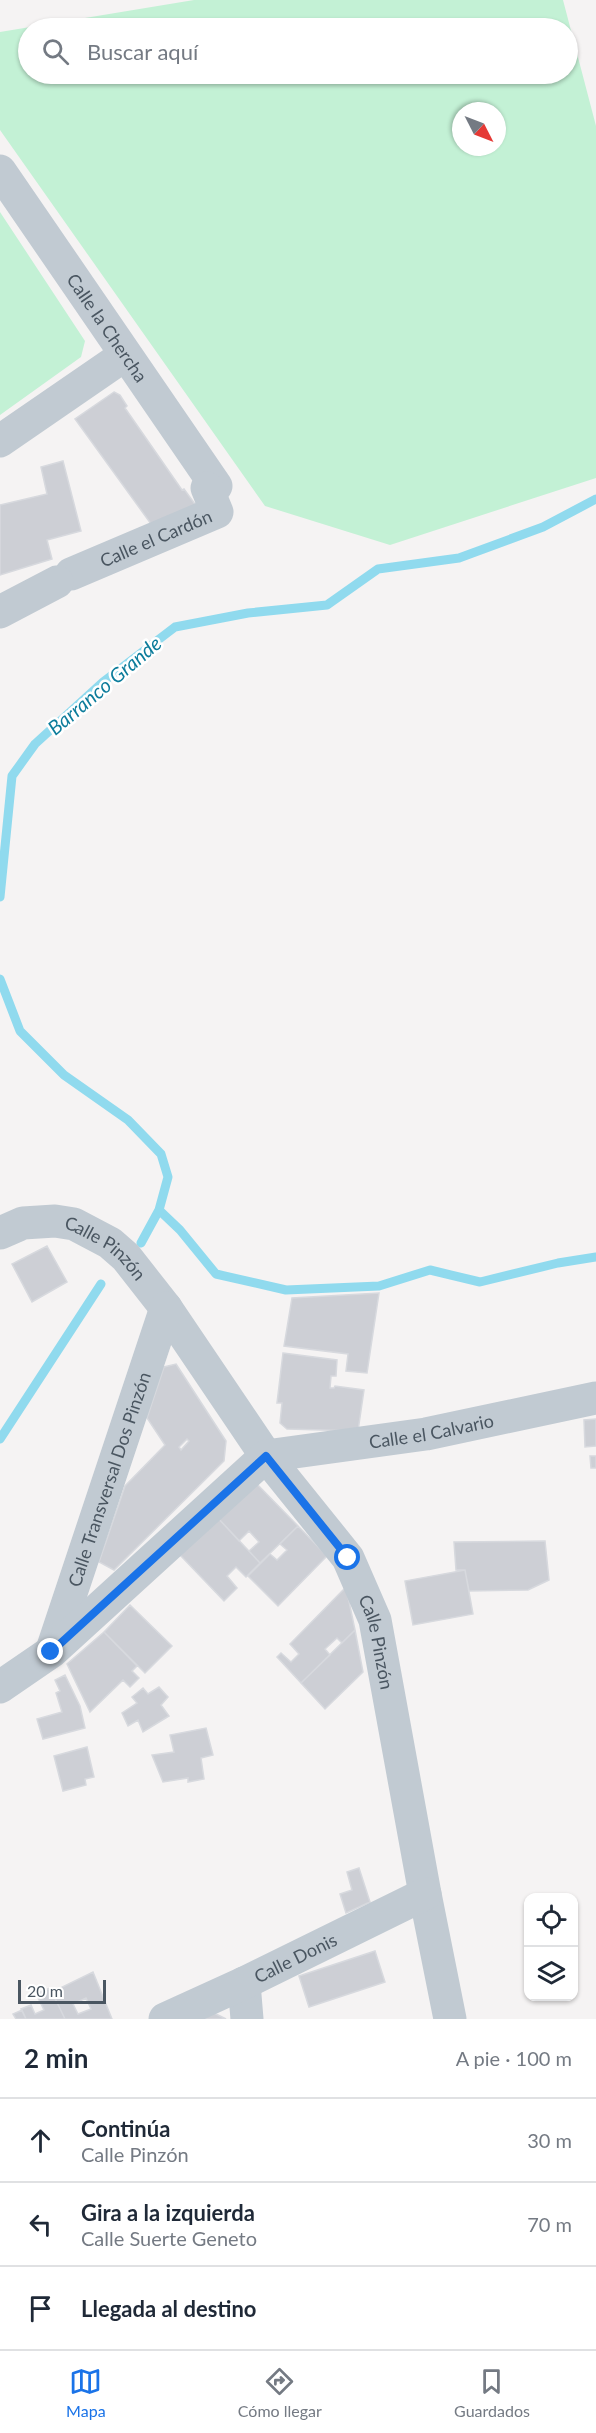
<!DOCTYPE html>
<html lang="es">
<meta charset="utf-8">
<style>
body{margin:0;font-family:Lato,sans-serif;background:#f6f6f7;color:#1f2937}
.controls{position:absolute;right:18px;bottom:18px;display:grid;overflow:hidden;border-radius:12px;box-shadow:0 2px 4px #0004}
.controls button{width:54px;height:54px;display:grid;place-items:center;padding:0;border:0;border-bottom:2px solid #e0e1e3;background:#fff;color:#1f2937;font:30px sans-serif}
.compass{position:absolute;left:452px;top:102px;width:54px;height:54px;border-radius:50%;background:#fff;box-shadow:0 2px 4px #0004;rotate:132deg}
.scale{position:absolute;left:18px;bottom:15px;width:88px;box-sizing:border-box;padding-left:6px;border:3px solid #4a5661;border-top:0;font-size:16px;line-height:21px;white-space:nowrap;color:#4a5661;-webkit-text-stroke:4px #fff;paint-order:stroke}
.stop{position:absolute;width:18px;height:18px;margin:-14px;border:4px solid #1a73e8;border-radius:50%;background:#fff}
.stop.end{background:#1a73e8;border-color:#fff;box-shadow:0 2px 6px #0008}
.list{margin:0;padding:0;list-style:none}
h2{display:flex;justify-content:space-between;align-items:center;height:78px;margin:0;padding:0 24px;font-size:26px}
h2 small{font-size:20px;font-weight:400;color:#747a83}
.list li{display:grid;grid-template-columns:39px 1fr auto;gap:18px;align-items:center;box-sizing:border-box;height:84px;padding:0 24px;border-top:2px solid #e0e1e3}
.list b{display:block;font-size:22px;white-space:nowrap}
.list p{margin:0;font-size:20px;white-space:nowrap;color:#747a83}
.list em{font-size:20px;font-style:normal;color:#747a83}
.icon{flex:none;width:33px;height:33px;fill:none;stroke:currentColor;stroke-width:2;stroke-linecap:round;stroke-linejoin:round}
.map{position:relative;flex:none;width:596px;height:2019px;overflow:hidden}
.search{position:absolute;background:#fff;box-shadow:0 2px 4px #0004;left:18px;right:18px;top:18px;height:66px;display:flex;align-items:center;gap:15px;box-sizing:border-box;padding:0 21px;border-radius:33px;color:#747a83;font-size:22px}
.sheet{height:330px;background:#fff}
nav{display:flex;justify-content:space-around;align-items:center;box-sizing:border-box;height:84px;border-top:2px solid #e0e1e3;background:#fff;font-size:16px;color:#747a83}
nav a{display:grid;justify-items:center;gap:3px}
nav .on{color:#1a73e8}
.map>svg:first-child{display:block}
</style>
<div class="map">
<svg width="596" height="2019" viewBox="0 0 596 2019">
<rect width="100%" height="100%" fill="#f5f3f3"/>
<!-- green -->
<path fill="#c3f1d5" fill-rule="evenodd" d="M194 0H563L596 126V478L390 545 265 506 0 130V32ZM28 28H568V74H28ZM461 111H497V147H461Z
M0 212 85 341 81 357 0 415Z"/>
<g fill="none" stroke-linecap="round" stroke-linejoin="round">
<!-- stream -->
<path stroke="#90daee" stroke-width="9" d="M0 897 12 776 35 744 103 682 175 627 248 613 327 605 378 569 459 558 543 527 596 499
M0 979 20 1031 64 1075 128 1120 161 1154 168 1177 159 1210 141 1243
M159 1210 180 1230 216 1274 286 1290 379 1286 430 1270 480 1282 558 1263 596 1257
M0 1439 101 1284"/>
</g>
<!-- building -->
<path fill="#cdcfd5" stroke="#d7d9de" stroke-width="1.5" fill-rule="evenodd" d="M114 392 120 395 127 406 125 408 182 490 184 489 200 511 154 528 75 419Z
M63 461 81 531 47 540 52 559 0 575V505L47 494 41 467Z
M47 1246 67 1282 32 1302 12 1264Z
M379 1293 367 1373 346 1371 348 1354 284 1346 292 1298Z
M283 1353 337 1360 336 1376H331L330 1388H334L335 1386 364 1390 358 1431 287 1429 280 1423 282 1403H277Z
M176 1364 226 1441 224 1461 114 1570 99 1562 125 1486 165 1445 147 1418 164 1367ZM187 1439 189 1441 181 1450 179 1447Z
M596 1419V1446L585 1447 584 1420Z
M590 1456H596V1468H591Z
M253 1480 298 1526 260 1563 249 1551 259 1542 249 1531 239 1541 217 1517Z
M217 1517 260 1563 246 1577 236 1567 227 1576 237 1588 224 1601 180 1555Z
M298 1526 327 1556 278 1606 248 1576 270 1554 277 1560 287 1550 280 1544Z
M545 1541 549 1580 528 1590 469 1591 465 1570H456L454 1542Z
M465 1570 473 1614 413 1625 405 1581Z
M346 1587 355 1630 342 1643 337 1638 325 1649 330 1655 301 1683 277 1657 281 1653 291 1662 299 1654 290 1644Z
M130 1605 172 1646 145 1673 104 1632Z
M355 1630 363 1672 325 1709 301 1683Z
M104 1632 137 1666 132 1671 139 1678 130 1687 123 1680 90 1712 67 1664Z
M65 1675 80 1706 85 1728 43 1739 37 1719 62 1712 56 1693 60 1691 55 1680Z
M159 1687 168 1697 161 1705 169 1716 143 1732 138 1720 128 1726 122 1713 137 1703 132 1697 143 1688 148 1694Z
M206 1728 213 1755 201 1758 204 1779 188 1782V1778L163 1782 152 1755 174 1752 170 1735Z
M87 1747 94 1777 85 1779 86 1785 63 1791 54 1756Z
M359 1868 370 1902 346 1913 340 1894 352 1890 347 1872Z
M375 1951 385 1982 309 2007 299 1976Z
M93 1972 112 2019H65L52 1992ZM86 1998 91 2009 78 2014 73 2004Z
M50 1988 65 2019H26L21 2009 31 2005 35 2014 44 2010 36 1994Z
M22 2010 26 2019H16L13 2014Z
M214 2013 226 2019H202Z"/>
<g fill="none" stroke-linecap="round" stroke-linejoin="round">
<!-- minor -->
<g stroke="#c1cad2" stroke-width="33">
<path id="s1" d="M0 171 216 486"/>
<path d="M0 441 125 355"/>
<path id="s2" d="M71 574 217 512 207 488"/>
<path d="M0 612 57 582"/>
<path id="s3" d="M0 1233 23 1223 55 1221 74 1224 110 1243 126 1257 166 1308 266 1456 348 1558 375 1620 425 1894 450 2019"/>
<path id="s4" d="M52 1650 166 1308"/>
<path id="s5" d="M0 1687 51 1652 266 1456 426 1434 596 1398"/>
<path d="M244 1983 247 2019"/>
<path id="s6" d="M165 2019 244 1983 425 1894"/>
</g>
</g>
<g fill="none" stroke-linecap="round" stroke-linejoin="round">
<!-- route -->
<path stroke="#1a73e8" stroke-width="8" d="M51 1652 266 1456 348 1558"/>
</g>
<g text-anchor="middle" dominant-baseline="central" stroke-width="5" stroke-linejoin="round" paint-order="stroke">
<!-- street labels -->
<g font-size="18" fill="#4a5661" stroke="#fff">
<text stroke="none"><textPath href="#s1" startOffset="190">Calle la Chercha</textPath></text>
<text stroke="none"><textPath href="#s2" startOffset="92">Calle el Cardón</textPath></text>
<text stroke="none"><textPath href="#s3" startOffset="116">Calle Pinzón</textPath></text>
<text stroke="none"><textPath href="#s5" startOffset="520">Calle el Calvario</textPath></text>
<text stroke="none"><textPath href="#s4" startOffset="180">Calle Transversal Dos Pinzón</textPath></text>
<text stroke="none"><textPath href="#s3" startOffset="602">Calle Pinzón</textPath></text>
<text stroke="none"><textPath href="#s6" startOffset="144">Calle Donis</textPath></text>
</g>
<!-- water labels -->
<g font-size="20" font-style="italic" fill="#0c7c9b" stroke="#fff">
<text transform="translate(104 685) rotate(-40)">Barranco Grande</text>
</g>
</g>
</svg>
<div class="controls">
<button><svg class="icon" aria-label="locate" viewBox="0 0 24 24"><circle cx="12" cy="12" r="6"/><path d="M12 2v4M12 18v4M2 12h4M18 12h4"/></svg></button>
<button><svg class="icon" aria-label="layers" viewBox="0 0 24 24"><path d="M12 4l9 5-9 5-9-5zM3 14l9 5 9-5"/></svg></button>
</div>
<svg class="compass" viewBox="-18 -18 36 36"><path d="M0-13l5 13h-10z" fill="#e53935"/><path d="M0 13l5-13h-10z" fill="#747a83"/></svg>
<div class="scale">20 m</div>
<div class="stop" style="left:348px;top:1558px"></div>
<div class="stop end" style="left:51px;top:1652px"></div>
<div class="search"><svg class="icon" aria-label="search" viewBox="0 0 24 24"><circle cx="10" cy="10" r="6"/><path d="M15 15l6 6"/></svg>Buscar aquí</div>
</div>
<section class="sheet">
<h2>2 min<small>A pie · 100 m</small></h2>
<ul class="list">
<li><svg class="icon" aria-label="ahead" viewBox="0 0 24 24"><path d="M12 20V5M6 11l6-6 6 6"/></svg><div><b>Continúa</b><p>Calle Pinzón</p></div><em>30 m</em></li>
<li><svg class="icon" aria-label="left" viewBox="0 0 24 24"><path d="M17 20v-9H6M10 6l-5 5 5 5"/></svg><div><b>Gira a la izquierda</b><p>Calle Suerte Geneto</p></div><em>70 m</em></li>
<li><svg class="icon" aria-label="arrive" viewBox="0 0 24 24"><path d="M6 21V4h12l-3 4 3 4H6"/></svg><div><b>Llegada al destino</b></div></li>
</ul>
</section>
<nav>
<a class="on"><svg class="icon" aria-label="map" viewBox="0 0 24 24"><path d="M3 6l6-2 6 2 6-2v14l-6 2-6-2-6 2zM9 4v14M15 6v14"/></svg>Mapa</a>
<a><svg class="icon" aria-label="directions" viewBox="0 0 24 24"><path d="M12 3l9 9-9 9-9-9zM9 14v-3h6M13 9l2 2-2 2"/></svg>Cómo llegar</a>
<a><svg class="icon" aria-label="saved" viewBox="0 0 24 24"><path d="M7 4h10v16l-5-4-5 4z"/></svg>Guardados</a>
</nav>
